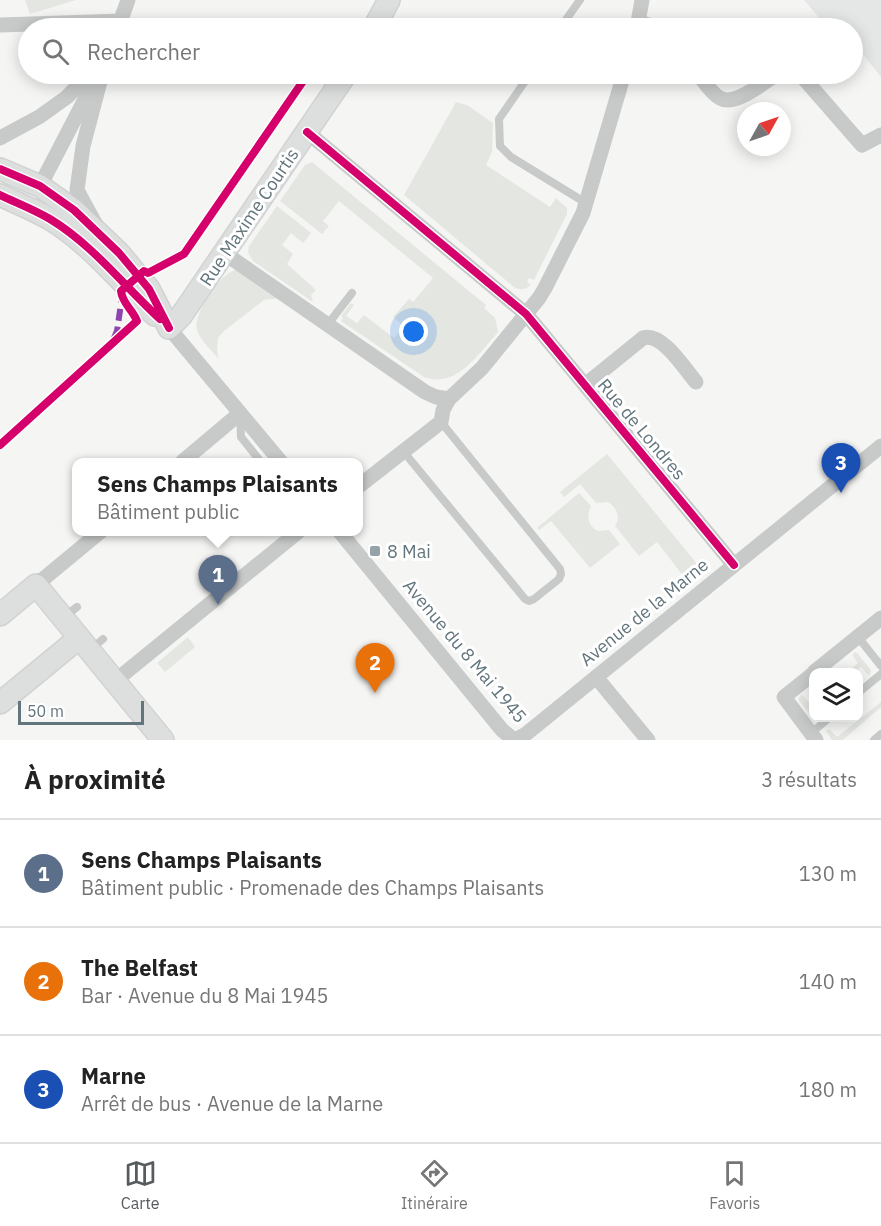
<!DOCTYPE html>
<html lang="fr">
<meta charset="utf-8">
<style>
body{margin:0;font-family:"IBM Plex Sans",sans-serif;background:#f2f2f2;color:#222}
.controls{position:absolute;right:18px;bottom:18px;display:grid;overflow:hidden;border-radius:12px;box-shadow:0 3px 15px #0003}
.controls button{width:54px;height:54px;display:grid;place-items:center;padding:0;border:0;border-bottom:2px solid #e0e0e0;background:#fff;color:#222;font:30px sans-serif}
.compass{position:absolute;left:737px;top:102px;width:54px;height:54px;border-radius:50%;background:#fff;box-shadow:0 3px 15px #0003;rotate:50deg}
.scale{position:absolute;left:18px;bottom:15px;width:126px;box-sizing:border-box;padding-left:6px;border:3px solid #62757d;border-top:0;font-size:16px;line-height:21px;white-space:nowrap;color:#62757d;-webkit-text-stroke:4px #fff;paint-order:stroke}
.you{position:absolute;left:414px;top:332px;width:21px;height:21px;margin:-15px;border:4px solid #fff;border-radius:50%;background:#1a73e8;box-shadow:0 0 0 9px #1a73e833}
.badge{display:grid;place-items:center;width:39px;height:39px;border-radius:50%;background:#565c5e;color:#fff;font-size:20px;font-weight:700}
.pin{position:absolute;translate:-50% -50px;filter:drop-shadow(0 2px 3px #0008)}
.pin::after{content:'';position:absolute;top:32px;width:21px;height:18px;background:inherit;clip-path:polygon(0 0,100% 0,50% 100%)}
.popup{position:absolute;left:72px;top:458px;width:291px;height:78px;box-sizing:border-box;display:grid;place-content:center;border-radius:12px;background:#fff;filter:drop-shadow(0 2px 4px #0005);font-size:20px;white-space:nowrap;color:#767676}
.popup b{font-size:22px;color:#222}
.popup::after{content:'';position:absolute;left:50%;top:100%;margin-left:-12px;border:12px solid transparent;border-top-color:#fff}
.list{margin:0;padding:0;list-style:none}
h2{display:flex;justify-content:space-between;align-items:center;height:78px;margin:0;padding:0 24px;font-size:26px}
h2 small{font-size:20px;font-weight:400;color:#767676}
.list li{display:grid;grid-template-columns:39px 1fr auto;gap:18px;align-items:center;box-sizing:border-box;height:108px;padding:0 24px;border-top:2px solid #e0e0e0}
.list b{display:block;font-size:22px;white-space:nowrap}
.list p{margin:0;font-size:20px;white-space:nowrap;color:#767676}
.list em{font-size:20px;font-style:normal;color:#767676}
.icon{flex:none;width:33px;height:33px;fill:none;stroke:currentColor;stroke-width:2;stroke-linecap:round;stroke-linejoin:round}
.map{position:relative;flex:none;width:881px;height:740px;overflow:hidden}
.search{position:absolute;background:#fff;box-shadow:0 3px 15px #0003;left:18px;right:18px;top:18px;height:66px;display:flex;align-items:center;gap:15px;box-sizing:border-box;padding:0 21px;border-radius:33px;color:#767676;font-size:22px}
.sheet{height:402px;background:#fff}
nav{display:flex;justify-content:space-around;align-items:center;box-sizing:border-box;height:84px;border-top:2px solid #e0e0e0;background:#fff;font-size:16px;color:#767676}
nav a{display:grid;justify-items:center;gap:3px}
nav .on{color:#565c5e}
.map>svg:first-child{display:block}
</style>
<div class="map">
<svg width="881" height="740" viewBox="0 0 881 740">
<rect width="100%" height="100%" fill="#f5f5f4"/>
<!-- built -->
<path fill="#e5e7e6" d="M804 0H881V77L853 42 852 28H828Z"/>
<!-- green -->
<path fill="#e4e7e1" d="M25 0H76L30 14Z
M456 102 467 105 493 123 492 152 486 165 550 207 556 198 567 208V214L534 280 529 278 527 282 531 285C525 290 522 290 515 288L404 195Z
M312 162 486 305 484 308 495 318 498 332C478 354 457 389 424 377L341 321 343 318 341 316 351 303 354 305 346 316 357 323 364 315 394 338 404 326 393 317 409 299 413 302 433 278 339 201 323 221 329 226 322 234 280 201 305 165Z
M277 206 311 233 303 243 291 233 282 245 293 254 287 264 316 290 311 295 313 302 253 261 248 253 249 246Z
M235 270 243 273 281 298 264 300 224 331 218 338 217 351 219 359C212 351 200 340 197 330 192 314 221 273 235 270Z
M607 454 698 565 684 577 657 542 639 556 615 526C621 517 617 508 608 502L596 503 580 484 564 497 560 492Z
M579 493 591 506C586 516 588 526 598 531L609 530 620 544 590 568 551 521 539 530 537 528Z
M188 637 195 647 165 672 157 663Z
M855 652 858 654 871 670 869 676 861 667 854 672H847L858 663 852 655Z
M802 694 809 703 813 700 812 707 814 718H816H814L812 717 800 702 798 699Z
M881 702V707L843 740H832L826 731 829 729 837 737Z"/>
<g fill="none" stroke-linecap="round" stroke-linejoin="round">
<defs>
<path id="secondary" d="M374 28 389 0
M0 169 40 186 74 210 119 253 149 289 169 328
M0 195C17 203 34 210 50 219 91 244 121 283 155 315
M169 328 181 316 346 74
M0 615 36 585 163 740
M0 703 79 638"/>
</defs>
<!-- secondary casing -->
<use href="#secondary" stroke="#d1d2d2" stroke-width="24"/>
<!-- lane -->
<path stroke="#c8caca" stroke-width="8" d="M560 28 580 0
M530 74 499 119 500 146 511 157 586 203
M328 324 352 293
M240 415 241 437 261 462
M403 451 525 599 529 601 534 599 559 579 561 574 560 569 441 422
M64 617 77 607
M858 637 881 666
M91 649 103 639
M858 693 881 674
M811 733 829 718
M874 740 881 734"/>
<!-- street -->
<path stroke="#c8caca" stroke-width="15" d="M639 22 658 28
M0 25 121 21
M118 28 128 0
M637 28 642 0
M698 74C704 81 711 93 720 98 735 107 764 82 777 74
M800 74 862 145 881 135
M307 132 526 314 734 565
M0 138 39 117 67 97 89 74
M40 186 94 82
M95 223 77 190 83 146 102 74
M224 253 425 392 436 397 449 399
M169 328 281 462
M585 385 643 338C662 332 684 368 696 382
M182 462 239 414
M359 486 441 422 443 410 449 399 482 368 539 298 545 288 583 213 624 74
M340 532 502 730 514 740
M36 585 100 532
M814 672 881 618
M814 673 784 697 816 740
M596 677 648 740
M115 681 298 532
M515 740 526 734 881 446"/>
<!-- secondary -->
<use href="#secondary" stroke="#dddede" stroke-width="21"/>
<!-- quiet -->
<path stroke="#8e44ad" stroke-width="6" stroke-dasharray="12 6" stroke-linecap="butt" d="M114 338 117 331 122 297"/>
<defs>
<path id="cycleway" d="M307 132 526 314 734 565
M0 169 40 186 74 210 119 253 149 289 169 328
M0 195C17 203 35 210 50 219 93 245 124 286 160 319
M0 445 137 321C133 310 122 303 121 291L144 271 148 273 184 254 308 74"/>
</defs>
<!-- cycleway casing -->
<use href="#cycleway" stroke="#fff" stroke-width="11"/>
<!-- cycleway -->
<use href="#cycleway" stroke="#d6006c" stroke-width="8"/>
</g>
<!-- markers -->
<rect fill="#95a2a7" stroke="#fff" stroke-width="2" x="369" y="545" width="12" height="12" rx="3"/>
<g text-anchor="middle" dominant-baseline="central" stroke-width="6" stroke-linejoin="round" paint-order="stroke">
<!-- street labels -->
<g font-size="18" fill="#62757d" stroke="#fff">
<text transform="translate(249 217) rotate(-56)">Rue Maxime Courtis</text>
<text transform="translate(642 429) rotate(50)">Rue de Londres</text>
<text transform="translate(644 612) rotate(-39)">Avenue de la Marne</text>
<text transform="translate(465 651) rotate(50)">Avenue du 8 Mai 1945</text>
</g>
<!-- poi labels -->
<g font-size="18" fill="#62757d" stroke="#fff" text-anchor="start">
<text x="387" y="551">8 Mai</text>
</g>
</g>
</svg>
<div class="controls">
<button><svg class="icon" aria-label="layers" viewBox="0 0 24 24"><path d="M12 4l9 5-9 5-9-5zM3 14l9 5 9-5"/></svg></button>
</div>
<svg class="compass" viewBox="-18 -18 36 36"><path d="M0-13l5 13h-10z" fill="#e53935"/><path d="M0 13l5-13h-10z" fill="#767676"/></svg>
<div class="scale">50 m</div>
<div class="you"></div>
<div class="pin badge" style="left:218px;top:605px;background:#5c6f8a">1</div>
<div class="popup"><b>Sens Champs Plaisants</b>Bâtiment public</div>
<div class="pin badge" style="left:375px;top:693px;background:#e8710a">2</div>
<div class="pin badge" style="left:841px;top:493px;background:#1a4fb4">3</div>
<div class="search"><svg class="icon" aria-label="search" viewBox="0 0 24 24"><circle cx="10" cy="10" r="6"/><path d="M15 15l6 6"/></svg>Rechercher</div>
</div>
<section class="sheet">
<h2>À proximité<small>3 résultats</small></h2>
<ul class="list">
<li><span class="badge" style="background:#5c6f8a">1</span><div><b>Sens Champs Plaisants</b><p>Bâtiment public · Promenade des Champs Plaisants</p></div><em>130 m</em></li>
<li><span class="badge" style="background:#e8710a">2</span><div><b>The Belfast</b><p>Bar · Avenue du 8 Mai 1945</p></div><em>140 m</em></li>
<li><span class="badge" style="background:#1a4fb4">3</span><div><b>Marne</b><p>Arrêt de bus · Avenue de la Marne</p></div><em>180 m</em></li>
</ul>
</section>
<nav>
<a class="on"><svg class="icon" aria-label="map" viewBox="0 0 24 24"><path d="M3 6l6-2 6 2 6-2v14l-6 2-6-2-6 2zM9 4v14M15 6v14"/></svg>Carte</a>
<a><svg class="icon" aria-label="directions" viewBox="0 0 24 24"><path d="M12 3l9 9-9 9-9-9zM9 14v-3h6M13 9l2 2-2 2"/></svg>Itinéraire</a>
<a><svg class="icon" aria-label="saved" viewBox="0 0 24 24"><path d="M7 4h10v16l-5-4-5 4z"/></svg>Favoris</a>
</nav>
